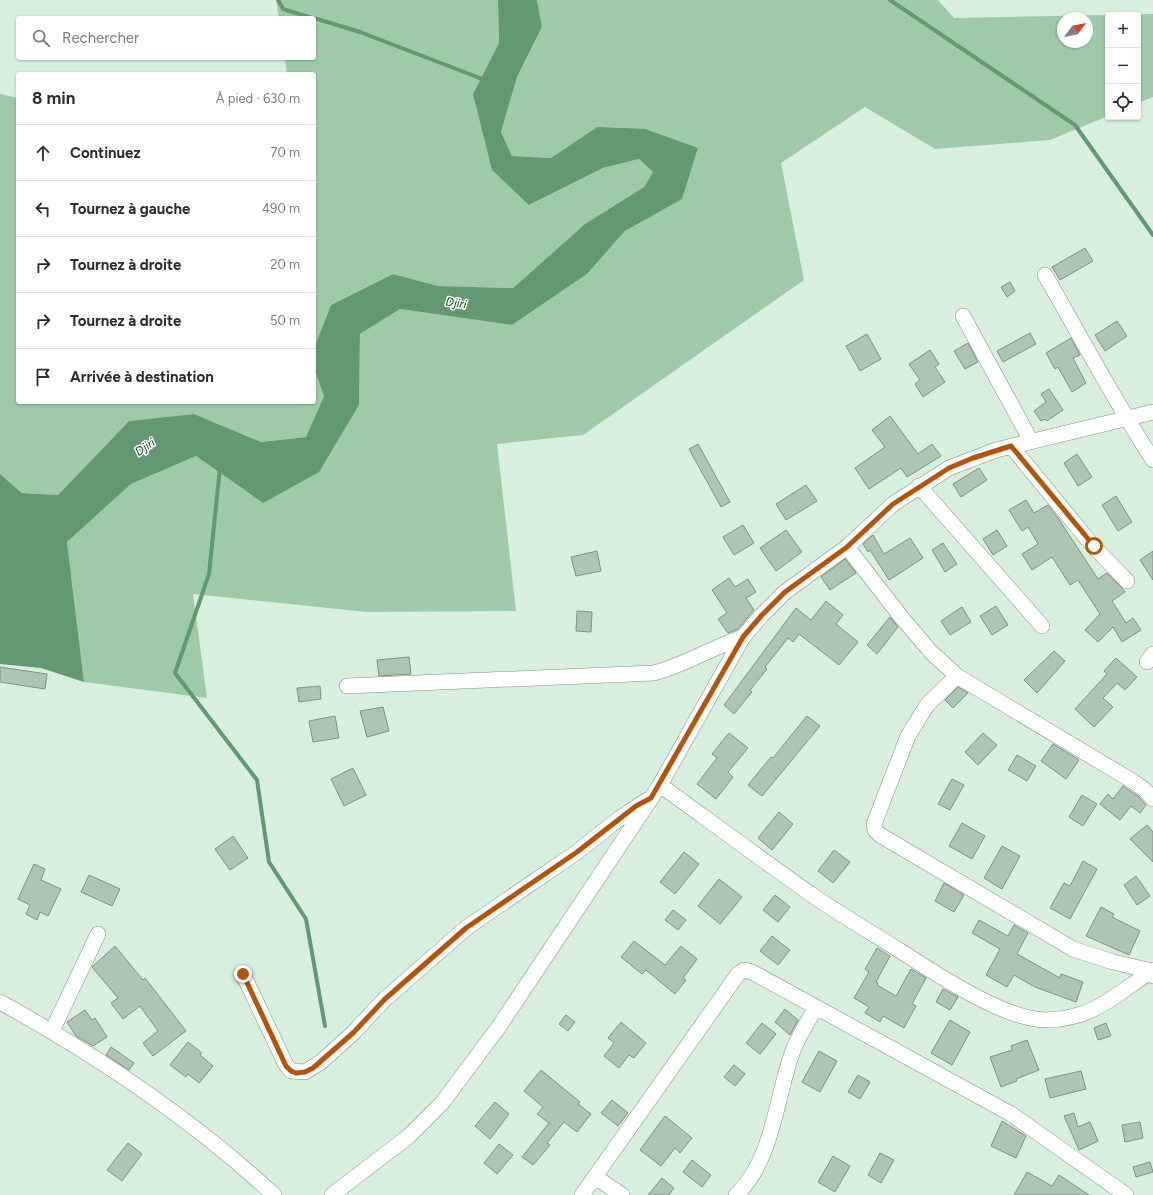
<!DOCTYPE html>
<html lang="fr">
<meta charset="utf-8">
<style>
body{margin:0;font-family:Figtree,sans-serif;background:#f2f2f3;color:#2b2b33}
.controls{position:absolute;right:12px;top:12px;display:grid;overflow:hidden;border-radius:4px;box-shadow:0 1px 3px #0004}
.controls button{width:36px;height:36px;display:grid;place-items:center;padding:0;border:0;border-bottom:1px solid #e1e1e2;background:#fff;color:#2b2b33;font:20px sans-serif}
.compass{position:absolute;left:1057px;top:12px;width:36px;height:36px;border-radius:50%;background:#fff;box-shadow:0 1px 3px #0004;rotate:58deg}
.stop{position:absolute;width:12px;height:12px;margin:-9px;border:3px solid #b45309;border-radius:50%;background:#fff}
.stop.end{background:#b45309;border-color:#fff;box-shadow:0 1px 4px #0008}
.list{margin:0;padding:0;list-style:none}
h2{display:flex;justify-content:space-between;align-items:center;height:52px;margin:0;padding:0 16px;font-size:17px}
h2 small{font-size:13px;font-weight:400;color:#7c7c81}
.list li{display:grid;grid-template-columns:26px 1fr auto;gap:12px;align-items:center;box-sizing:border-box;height:56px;padding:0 16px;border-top:1px solid #e1e1e2}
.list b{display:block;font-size:15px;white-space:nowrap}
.list em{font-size:13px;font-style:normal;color:#7c7c81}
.icon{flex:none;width:22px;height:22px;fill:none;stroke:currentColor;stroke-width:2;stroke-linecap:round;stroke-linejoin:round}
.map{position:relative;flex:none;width:1153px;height:1195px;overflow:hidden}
.search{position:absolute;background:#fff;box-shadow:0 1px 3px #0004;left:16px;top:16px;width:300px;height:44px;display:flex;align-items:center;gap:10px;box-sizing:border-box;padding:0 14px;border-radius:4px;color:#7c7c81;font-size:15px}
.panel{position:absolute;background:#fff;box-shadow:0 1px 3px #0004;left:16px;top:72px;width:300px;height:332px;border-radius:4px}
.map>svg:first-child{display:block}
</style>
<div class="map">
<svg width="1153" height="1195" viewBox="0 0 1153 1195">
<rect width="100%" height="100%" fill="#d8efdd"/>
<!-- green -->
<path fill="#9ecaaa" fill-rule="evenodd" d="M276 0H498L499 43 473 94 529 205 603 168 639 159 653 172 644 187 585 224 513 288 438 286 393 274 331 305 314 348V74H287L285 58H314V18H279Z
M537 0H938L954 18 1153 14V97L1138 103V15H1108V116L1050 140 935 149 865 107 781 163 804 280 583 435 497 444 516 611 367 612 193 594 207 698 84 682 67 542 131 484 196 456 263 503 359 405 360 334 400 309 512 325 587 274 625 231 682 198 698 148 597 127 551 158 512 156 501 132 517 77 542 27ZM1063 18H1087V42H1063Z
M0 94 18 98V402H314V368L324 396 306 437 261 442 194 414 129 421 58 495 22 493 0 474Z"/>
<!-- water -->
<path fill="#629972" d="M498 0H537L542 27 517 77 501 132 512 156 551 158 597 127 645 129 698 148 682 199 625 231 587 274 512 325 400 309 360 334 359 405 319 472 263 503 196 456 131 484 67 542 84 682 41 668 0 664V474L22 493 58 495 129 421 194 414 261 442 306 437 324 396 314 368V348L331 305 393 274 438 286 513 288 585 224 644 187 653 172 639 159 603 168 529 205 492 170 473 94 499 43Z"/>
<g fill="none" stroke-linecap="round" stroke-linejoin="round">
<!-- stream -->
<path stroke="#629972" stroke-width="4" d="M278 0 283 9 312 18
M890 0 1075 125 1153 235
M314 18 360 32 485 80
M220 468 209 574 175 673 257 780 269 862 306 919 325 1026"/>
</g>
<!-- building -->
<path fill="#afc5b4" stroke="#7e9283" d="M1085 248 1093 261 1060 280 1052 267Z
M1010 282 1015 291 1007 297 1001 287Z
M1117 321 1127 336 1105 351 1095 335Z
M1030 333 1036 344 1003 362 997 351Z
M867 334 881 359 860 371 846 346Z
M1071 338 1080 355 1073 358 1086 383 1072 392 1058 367 1055 369 1046 353Z
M968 343 978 362 965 369 954 351Z
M930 350 939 364 935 367 945 382 923 397 915 384 920 380 909 364Z
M1049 389 1063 410 1047 421 1045 419 1041 421 1034 411 1046 402 1041 394Z
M890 416 918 454 932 444 941 456 907 477 901 468 869 489 855 468 885 447 872 430Z
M698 444 730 502 721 507 689 449Z
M1077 454 1092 477 1078 486 1064 463Z
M979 468 987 480 961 497 953 484Z
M806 485 817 501 786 520 776 504Z
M1116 496 1132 522 1118 531 1102 505Z
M1026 500 1034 513 1048 505 1058 518 1098 579 1107 573 1123 589 1125 592 1112 601 1126 623 1133 618 1141 630 1122 642 1113 627 1098 642 1085 630 1100 614 1078 580 1070 585 1052 557 1032 570 1022 554 1038 544 1028 527 1022 531 1009 510Z
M743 525 754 543 734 555 723 537Z
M786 530 802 552 776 571 760 548Z
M997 530 1007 546 993 555 983 539Z
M873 535 884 554 910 538 923 558 889 580 870 550 868 552 863 544Z
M943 543 957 564 945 572 932 550Z
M597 551 601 571 576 576 571 557Z
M1153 551V580L1140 560Z
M845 559 856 573 830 590 821 577Z
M729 578 735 587 748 579 756 592 746 598 754 610 738 629 728 633 718 619 727 613 712 590Z
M826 601 843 615 836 624 858 642 839 665 799 634 793 642 788 638 765 667 767 669 750 690 752 692 734 714 724 705 796 608 811 620Z
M996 606 1008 625 992 635 980 616Z
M962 607 971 622 950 635 941 621Z
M577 611 592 612 591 632 576 631Z
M890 617 898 627 877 654 867 645Z
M1054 651 1065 661 1037 693 1024 680Z
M409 657 411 674 379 676 377 660Z
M1116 658 1137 677 1125 690 1117 683 1103 698 1113 707 1094 727 1075 709 1107 674 1104 671Z
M0 667 47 674 45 689 0 682Z
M320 686 321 699 299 702 297 688Z
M958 687 968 693 953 708 945 700Z
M383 707 389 731 367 737 360 711Z
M335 716 339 738 313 742 309 721Z
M807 716 820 726 762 796 748 785 771 757 773 758Z
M729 733 748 748 728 772 733 777 716 799 697 784 717 758 712 754Z
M983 733 997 745 978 765 965 752Z
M1053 744 1079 760 1066 779 1041 761Z
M1017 755 1036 766 1027 781 1008 770Z
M353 768 366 795 344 806 331 779Z
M952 779 964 785 950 810 938 804Z
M1123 786 1139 797 1146 805 1140 813 1131 806 1120 820 1100 804 1108 794 1113 799Z
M1082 795 1097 804 1083 826 1069 817Z
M779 812 793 824 772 850 758 838Z
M962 823 985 836 972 859 949 846Z
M1147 825 1153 832V862L1130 839Z
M233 836 248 858 230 870 215 849Z
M1002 846 1020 856 1002 889 984 878Z
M834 850 850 862 833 883 818 871Z
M684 852 699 864 675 894 660 882Z
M1083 861 1097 869 1070 919 1050 908 1064 883 1070 886Z
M34 864 45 869 41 880 61 889 48 916 40 912 37 920 26 914 30 905 18 899Z
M89 875 120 889 112 906 81 892Z
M1136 876 1150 896 1137 905 1124 885Z
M719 879 742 897 720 924 698 906Z
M944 883 964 895 954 912 935 901Z
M775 895 790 907 778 922 763 910Z
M1101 907 1114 914 1112 917 1140 931 1129 955 1086 936Z
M673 910 686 920 678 930 665 920Z
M979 920 1008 936 1014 925 1028 933 1017 954 1060 978 1061 974 1083 982 1076 1002 1035 987 1014 975 1007 987 986 975 1000 949 972 933Z
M772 936 790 950 778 965 760 951Z
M634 941 665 965 681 946 697 959 683 978 686 980 675 994 646 970 642 974 621 957Z
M115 946 143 980 145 978 186 1031 153 1056 143 1043 158 1031 140 1006 123 1019 111 1003 118 998 92 967Z
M877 948 890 956 876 982 878 983 877 985 896 996 911 969 926 978 912 1004 916 1006 904 1028 883 1016 880 1022 865 1013 869 1007 854 998 869 972 865 969Z
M943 989 958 997 950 1010 936 1002Z
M785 1009 798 1020 790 1035 775 1022Z
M85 1010 92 1020 95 1018 107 1037 93 1046 76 1036 67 1022Z
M566 1015 575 1022 568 1031 559 1024Z
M950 1020 970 1032 952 1065 931 1053Z
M621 1022 646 1043 634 1058 629 1055 619 1068 604 1056 614 1043 608 1038Z
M762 1023 776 1034 760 1054 746 1043Z
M1106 1023 1111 1036 1098 1040 1094 1028Z
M1027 1040 1039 1070 1016 1079 1017 1081 1001 1087 990 1057 1012 1050 1011 1046Z
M188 1042 202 1053 200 1055 213 1066 199 1083 188 1074 186 1077 170 1065Z
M111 1047 134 1063 129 1070 106 1055Z
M819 1051 837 1061 820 1092 802 1082Z
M734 1065 745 1074 735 1086 724 1077Z
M541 1070 580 1102 578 1104 591 1114 577 1132 564 1122 547 1143 550 1145 533 1165 522 1157 549 1123 537 1114 543 1107 524 1091Z
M1081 1071 1086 1089 1050 1098 1045 1079Z
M858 1075 870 1082 860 1099 848 1092Z
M612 1100 628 1113 618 1126 601 1113Z
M495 1102 509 1114 490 1139 475 1126Z
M1074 1113 1078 1127 1090 1122 1098 1141 1079 1150 1064 1116Z
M665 1116 692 1138 680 1153 675 1148 661 1166 640 1150Z
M1002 1121 1026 1136 1016 1158 991 1146Z
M1140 1122 1143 1138 1125 1142 1122 1125Z
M128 1143 142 1154 122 1181 107 1170Z
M499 1144 513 1155 497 1174 484 1163Z
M880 1153 894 1160 881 1183 868 1175Z
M833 1156 850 1166 835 1192 818 1182Z
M692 1160 711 1175 702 1187 683 1172Z
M1150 1162 1153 1172 1136 1177 1133 1167Z
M1027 1172 1052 1186 1059 1175 1089 1195H1014Z
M662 1178 674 1188 669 1195H648Z"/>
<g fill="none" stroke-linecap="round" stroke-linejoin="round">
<defs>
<path id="street" d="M1045 275C1081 337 1114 400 1153 460
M963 316 1031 441
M1011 446 1093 546 1127 581
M919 486 1042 626
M847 547 902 618 931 652 957 676 1134 782 1145 790 1153 799
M1147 662 1153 654
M957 676 927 705 908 736 874 824 875 830 880 835 1073 949 1113 962 1152 971 1153 976
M347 686 654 673C685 665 713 647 743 637
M660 785C711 822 761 859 812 895 841 915 872 933 902 952 936 974 1005 1020 1046 1020 1094 1019 1115 995 1153 970
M243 974 286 1065 291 1071 305 1072 321 1062 353 1033 385 999 466 928 577 852 620 818 647 800
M0 1002C98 1056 192 1119 274 1195
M52 1031 98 934
M595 1177 622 1195
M332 1195 409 1136 442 1103 498 1028 660 785 743 637 762 615 785 592 847 547 893 504 949 468 996 450 1153 412
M582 1195 738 974 744 970 752 972 1011 1114 1126 1195
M736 1195C774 1160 776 1094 794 1048 800 1034 809 1020 816 1007"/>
</defs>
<!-- street casing -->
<use href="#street" stroke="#7e9383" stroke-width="16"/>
<!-- street -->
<use href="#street" stroke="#fff" stroke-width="15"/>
</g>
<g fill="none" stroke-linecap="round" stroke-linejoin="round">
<!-- route -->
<path stroke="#b45309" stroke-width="5" d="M243 974 286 1066 291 1071 296 1073 305 1072 313 1068 353 1033 385 999 466 928 577 852 636 806 651 798 743 637 762 615 785 592 847 547 893 504 949 468 973 458 1011 446 1094 546"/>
</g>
<g text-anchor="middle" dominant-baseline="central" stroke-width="3" stroke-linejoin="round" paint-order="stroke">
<!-- water labels -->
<g font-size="12" font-style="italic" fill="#133e23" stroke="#fff">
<text transform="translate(456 303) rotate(9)">Djiri</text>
<text transform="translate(145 447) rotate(-34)">Djiri</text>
</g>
</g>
</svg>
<div class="controls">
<button>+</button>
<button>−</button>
<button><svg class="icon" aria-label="locate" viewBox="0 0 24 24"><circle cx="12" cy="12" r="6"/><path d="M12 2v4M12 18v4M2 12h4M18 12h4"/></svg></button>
</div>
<svg class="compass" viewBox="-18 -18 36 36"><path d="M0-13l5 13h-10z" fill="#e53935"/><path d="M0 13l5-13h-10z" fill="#7c7c81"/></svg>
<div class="stop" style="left:1094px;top:546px"></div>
<div class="stop end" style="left:243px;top:974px"></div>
<div class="search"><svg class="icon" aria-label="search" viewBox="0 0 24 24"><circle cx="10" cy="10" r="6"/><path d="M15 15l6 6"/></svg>Rechercher</div>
<section class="panel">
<h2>8 min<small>À pied · 630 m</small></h2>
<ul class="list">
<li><svg class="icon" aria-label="ahead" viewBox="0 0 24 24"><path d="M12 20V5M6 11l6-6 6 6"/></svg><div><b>Continuez</b></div><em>70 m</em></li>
<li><svg class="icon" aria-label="left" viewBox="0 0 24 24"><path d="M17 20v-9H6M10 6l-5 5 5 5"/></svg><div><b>Tournez à gauche</b></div><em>490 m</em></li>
<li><svg class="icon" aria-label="right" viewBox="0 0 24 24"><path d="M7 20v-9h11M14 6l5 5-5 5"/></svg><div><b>Tournez à droite</b></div><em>20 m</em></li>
<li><svg class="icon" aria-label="right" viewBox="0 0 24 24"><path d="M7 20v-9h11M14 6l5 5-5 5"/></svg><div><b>Tournez à droite</b></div><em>50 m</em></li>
<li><svg class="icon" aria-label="arrive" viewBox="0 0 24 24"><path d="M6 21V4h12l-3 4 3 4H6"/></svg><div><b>Arrivée à destination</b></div></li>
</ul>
</section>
</div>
